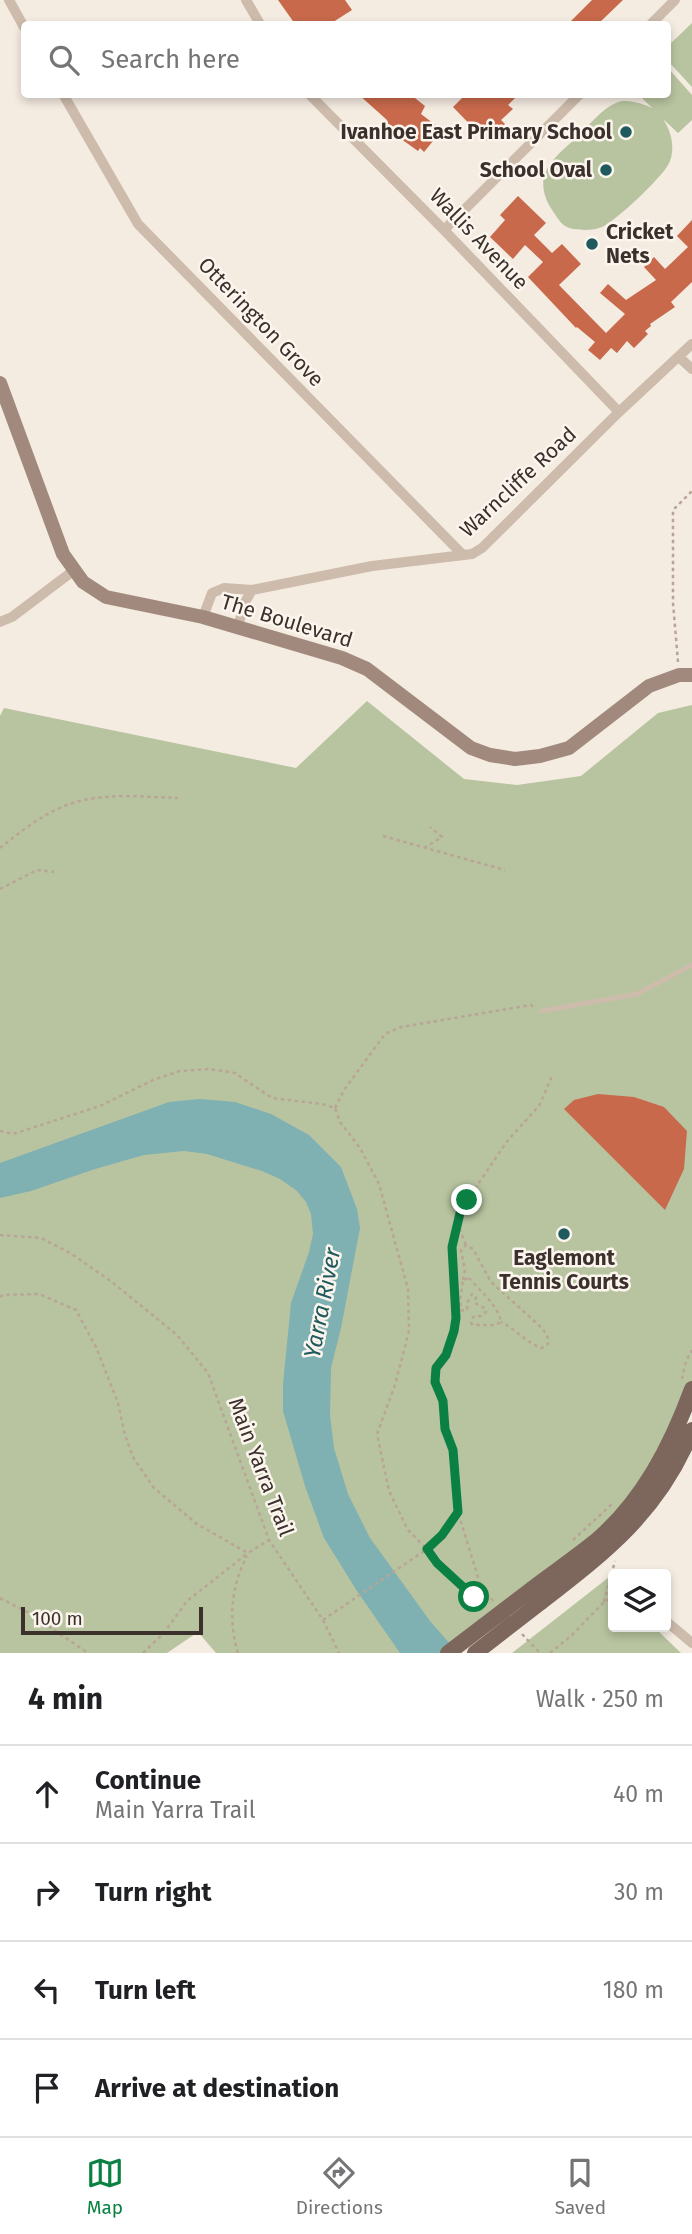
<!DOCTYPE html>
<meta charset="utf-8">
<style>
body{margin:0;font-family:"Fira Sans",sans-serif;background:#f6f6f6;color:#202124}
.controls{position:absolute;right:21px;bottom:21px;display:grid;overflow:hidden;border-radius:7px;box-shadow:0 4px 10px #0003}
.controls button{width:63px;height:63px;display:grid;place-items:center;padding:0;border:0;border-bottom:2px solid #e0e0e0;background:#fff;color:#202124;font:35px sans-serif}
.scale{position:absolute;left:21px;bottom:18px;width:182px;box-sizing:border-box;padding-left:7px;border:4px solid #3b302b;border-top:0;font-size:19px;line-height:24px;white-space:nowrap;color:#3b302b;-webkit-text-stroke:5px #fbf5ee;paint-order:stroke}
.stop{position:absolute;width:21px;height:21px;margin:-16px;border:5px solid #0b8043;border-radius:50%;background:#fff}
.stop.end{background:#0b8043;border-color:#fff;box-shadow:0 2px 7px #0008}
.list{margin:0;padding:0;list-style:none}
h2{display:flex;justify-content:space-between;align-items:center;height:91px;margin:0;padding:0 28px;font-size:30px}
h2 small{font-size:23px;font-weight:400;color:#757577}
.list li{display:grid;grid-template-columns:46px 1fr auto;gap:21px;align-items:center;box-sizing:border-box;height:98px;padding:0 28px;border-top:2px solid #e0e0e0}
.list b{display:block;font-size:26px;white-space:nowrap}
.list p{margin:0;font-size:23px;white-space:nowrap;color:#757577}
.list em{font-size:23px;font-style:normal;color:#757577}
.icon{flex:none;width:38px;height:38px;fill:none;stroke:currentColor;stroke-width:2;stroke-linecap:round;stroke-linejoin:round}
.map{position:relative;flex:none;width:692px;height:1653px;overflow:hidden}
.search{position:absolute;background:#fff;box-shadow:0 4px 10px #0003;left:21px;right:21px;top:21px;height:77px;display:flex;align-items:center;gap:18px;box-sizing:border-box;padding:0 24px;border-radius:7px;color:#757577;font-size:26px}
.sheet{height:483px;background:#fff}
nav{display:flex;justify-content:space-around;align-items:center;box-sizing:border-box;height:98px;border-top:2px solid #e0e0e0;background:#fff;font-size:19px;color:#757577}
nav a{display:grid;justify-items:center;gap:4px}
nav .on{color:#0b8043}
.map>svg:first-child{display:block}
</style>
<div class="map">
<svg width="692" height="1653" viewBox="0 0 692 1653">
<rect width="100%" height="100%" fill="#f4ebe1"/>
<!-- green -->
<path fill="#b8c4a0" d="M692 23V87L668 61V46Z
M668 68 692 95V120L678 133 663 119C672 132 676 151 668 165 661 178 616 221 602 227 593 231 574 231 565 226 559 222 553 211 549 205 531 171 559 155 580 134 591 123 602 109 616 103 626 98 643 104 652 108L639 95 668 94Z
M367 701 464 779 517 785 581 776 658 713 692 705V1382L669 1443 622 1515 456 1653H216L198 1632 167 1653H0V716L4 708 296 768Z
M613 1574V1627H654L681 1653H512Z"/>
<!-- water -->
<path fill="#7fb0b2" d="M200 1099 235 1102 271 1114 309 1135 341 1167 357 1209 360 1228 341 1328 331 1368 330 1415 334 1448 348 1494 370 1538 430 1621 458 1653H400L357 1591 324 1538 305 1486 283 1411V1384L291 1303 309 1252 313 1234 311 1214 306 1202 297 1191 280 1179 262 1171 207 1154 184 1151 144 1155 95 1169 31 1191 0 1198V1163L169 1102Z"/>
<!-- building -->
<path fill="#c8694b" d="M278 0H345L352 10 330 24H295Z
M592 0H623L598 24H568Z
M358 94H410L425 106 421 114 442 130 424 152 420 148 418 151 387 129 390 125 385 121 387 120Z
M466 94H519L508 105 513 109 501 120 505 124 486 141 453 107Z
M518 196 546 223 534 235 552 253 562 244 581 264 559 285 606 333 625 314 600 293 608 284 626 300 656 280 644 267 654 257 665 269 688 247 677 236 692 220V282L671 302 675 307 650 324 651 326 645 331 648 334 634 348 627 341 617 353 611 348 600 360 588 350 595 342 577 327 576 328 528 277 543 262 525 245 513 259 490 237 505 220 500 215Z
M598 1094 634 1097 664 1107 687 1131 684 1169 665 1210 564 1109 574 1100Z"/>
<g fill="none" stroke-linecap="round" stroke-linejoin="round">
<!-- path -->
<path stroke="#b9a596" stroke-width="2.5" stroke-dasharray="3.5 3.5" stroke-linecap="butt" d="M678 662 673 603V510L692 491
M383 836 505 870
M0 848C24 829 50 808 80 801 111 793 146 797 178 798
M424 848 442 837 430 827
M0 889 37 870 54 872
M335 1108 344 1090 385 1034 401 1027 531 1005 534 1007
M0 1131 13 1134 100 1106 153 1080 180 1071 208 1069 235 1073 272 1098 322 1104 335 1108 340 1122 360 1148 379 1184 408 1289 409 1331 395 1385 377 1434 389 1491 408 1530 427 1549 442 1535 458 1512
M457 1222 466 1245
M0 1235 41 1238 70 1253 112 1282 177 1335 208 1373 269 1540 323 1620 427 1549 437 1563 474 1597 490 1603
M469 1278C480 1291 498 1305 501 1322L494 1325H473L471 1323 473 1317 481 1316 486 1312V1309L475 1303 476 1297 472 1294 468 1301 467 1309 465 1311 461 1310 460 1300 463 1280Z
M463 1280 465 1270 461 1250 466 1245 473 1249 491 1282 543 1329 548 1338V1344L542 1348C526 1343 516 1329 501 1322
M0 1297 3 1295 39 1294 76 1310 96 1347 118 1403 125 1435 133 1457 154 1488 197 1524 248 1553 269 1540
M682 1379 686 1361 692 1350
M573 1540 614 1502
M0 1598 29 1613 88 1653
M493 1601 480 1584 458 1512 453 1450 445 1429 444 1401 435 1383 436 1368 446 1355 454 1331 456 1315 452 1247 461 1209 508 1140 539 1106 553 1074
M604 1602 615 1561
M323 1620 339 1653
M522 1634 540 1653
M143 1653 164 1633 187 1601 248 1553
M238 1653C228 1620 231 1586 247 1556
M550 1653 571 1636 604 1602 613 1597"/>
<!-- lane -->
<path stroke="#cdbbac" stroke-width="5" d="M542 1011 637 994 692 965"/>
<!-- street -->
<path stroke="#cdbbac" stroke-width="10" d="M9 0 24 27
M246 0 260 24
M651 24 675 0
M63 94 138 224 462 554
M309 94 444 230 619 412
M444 230 580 94
M679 357 692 369
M203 617 212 593 224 588 252 590 372 566 472 554 482 548 619 412 692 344
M0 622 12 617 73 571
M238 626 245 602 252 590
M666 1621 692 1643"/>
<!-- secondary -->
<path stroke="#a18a7d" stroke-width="14" d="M0 383 63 554 83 582 106 597 203 617 342 658 367 669 471 748 490 755 515 759 540 756 569 748 649 686 679 675H692"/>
<!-- primary -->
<path stroke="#7d675c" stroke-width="16" d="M532 1589C553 1573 575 1558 596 1541 643 1501 671 1446 692 1389
M541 1602C607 1551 660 1510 692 1430"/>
<!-- primary-bridge -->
<path stroke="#7d675c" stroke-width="16" d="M448 1653 532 1589
M475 1653 541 1602"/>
</g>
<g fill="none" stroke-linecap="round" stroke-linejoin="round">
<!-- route -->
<path stroke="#0b8043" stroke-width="9" d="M467 1200 461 1209 452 1247 456 1318 454 1331 446 1355 436 1368 435 1382 443 1401 445 1429 453 1450 458 1512 442 1535 427 1549 437 1563 474 1597"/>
</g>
<!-- markers -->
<g fill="#1f5a5e" stroke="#fbf5ee" stroke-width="2.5">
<circle cx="626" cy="132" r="7"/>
<circle cx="606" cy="170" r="7"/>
<circle cx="592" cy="244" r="7"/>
<circle cx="564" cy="1234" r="7"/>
</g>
<g text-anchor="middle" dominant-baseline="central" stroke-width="5" stroke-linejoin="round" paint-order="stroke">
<!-- poi labels -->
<g font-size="21" font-weight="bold" fill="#3b302b" stroke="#fbf5ee" text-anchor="end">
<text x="612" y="132">Ivanhoe East Primary School</text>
<text x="592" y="170">School Oval</text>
<text x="606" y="232" text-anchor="start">Cricket<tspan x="606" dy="24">Nets</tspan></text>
<text x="564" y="1258" text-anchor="middle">Eaglemont<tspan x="564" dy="24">Tennis Courts</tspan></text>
</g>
<!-- street labels -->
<g font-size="21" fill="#3b302b" stroke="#fbf5ee">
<text transform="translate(479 239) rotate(46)">Wallis Avenue</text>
<text transform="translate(261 322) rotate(46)">Otterington Grove</text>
<text transform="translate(518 482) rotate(-43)">Warncliffe Road</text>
<text transform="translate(287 621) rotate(17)">The Boulevard</text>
<text transform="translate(261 1467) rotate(69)">Main Yarra Trail</text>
</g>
<!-- water labels -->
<g font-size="23" font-style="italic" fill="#1f5a5e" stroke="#fbf5ee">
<text transform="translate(322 1303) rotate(-79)">Yarra River</text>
</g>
</g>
</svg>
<div class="controls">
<button><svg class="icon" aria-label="layers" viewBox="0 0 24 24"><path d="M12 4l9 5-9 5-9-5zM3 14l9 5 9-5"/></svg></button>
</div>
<div class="scale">100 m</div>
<div class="stop" style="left:474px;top:1597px"></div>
<div class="stop end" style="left:467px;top:1200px"></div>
<div class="search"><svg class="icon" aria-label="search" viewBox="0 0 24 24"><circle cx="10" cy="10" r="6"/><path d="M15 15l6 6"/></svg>Search here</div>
</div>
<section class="sheet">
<h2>4 min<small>Walk · 250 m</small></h2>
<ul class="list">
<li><svg class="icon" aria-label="ahead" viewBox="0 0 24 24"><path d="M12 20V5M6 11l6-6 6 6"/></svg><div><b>Continue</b><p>Main Yarra Trail</p></div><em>40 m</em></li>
<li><svg class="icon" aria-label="right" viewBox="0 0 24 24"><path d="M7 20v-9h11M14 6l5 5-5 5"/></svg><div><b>Turn right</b></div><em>30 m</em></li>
<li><svg class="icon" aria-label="left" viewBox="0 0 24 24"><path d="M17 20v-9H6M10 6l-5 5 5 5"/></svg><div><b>Turn left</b></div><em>180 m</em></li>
<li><svg class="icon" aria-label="arrive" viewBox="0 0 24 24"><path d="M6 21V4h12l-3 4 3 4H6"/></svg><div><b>Arrive at destination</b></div></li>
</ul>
</section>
<nav>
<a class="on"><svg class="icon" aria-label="map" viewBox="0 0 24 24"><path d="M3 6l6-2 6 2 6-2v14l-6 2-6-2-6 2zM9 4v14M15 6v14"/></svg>Map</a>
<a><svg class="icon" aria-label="directions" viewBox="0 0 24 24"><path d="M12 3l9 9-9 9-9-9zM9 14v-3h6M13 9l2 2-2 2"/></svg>Directions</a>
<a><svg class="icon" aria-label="saved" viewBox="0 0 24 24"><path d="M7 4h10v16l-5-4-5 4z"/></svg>Saved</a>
</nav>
